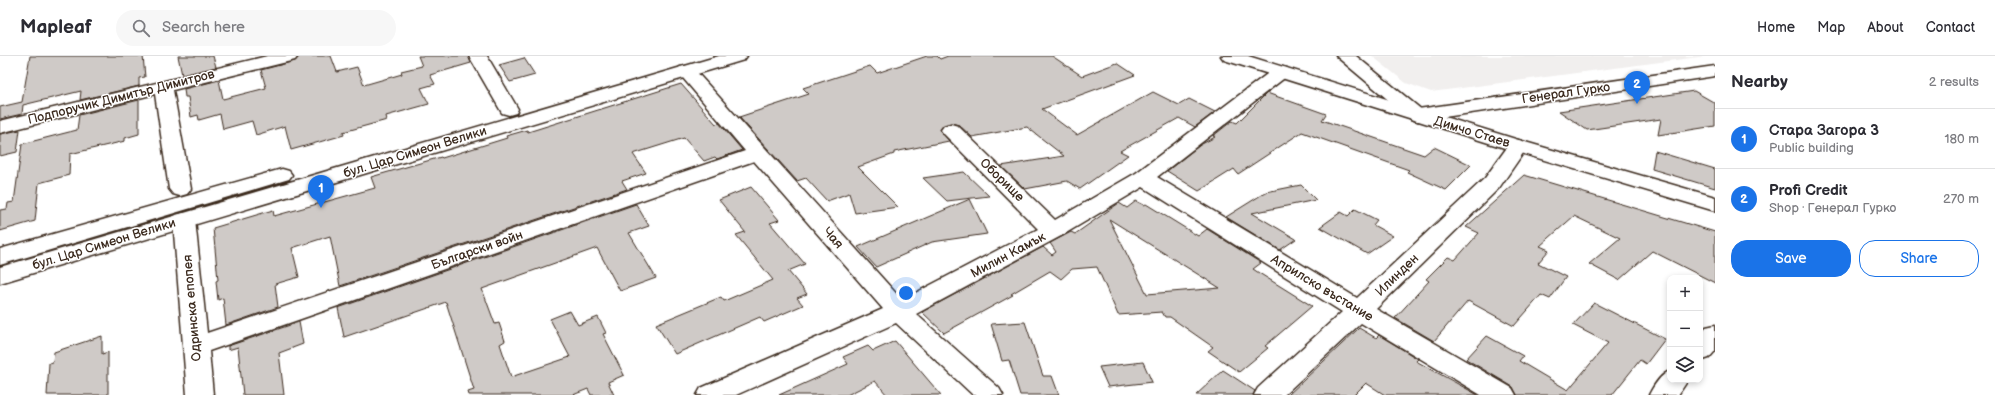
<!DOCTYPE html>
<meta charset="utf-8">
<style>
body{margin:0;font-family:"Balsamiq Sans",sans-serif;background:#f7f7f7;color:#2b2b33}
.controls{position:absolute;right:12px;bottom:12px;display:grid;overflow:hidden;border-radius:8px;box-shadow:0 2px 6px #0003}
.controls button{width:36px;height:36px;display:grid;place-items:center;padding:0;border:0;border-bottom:1px solid #e1e1e2;background:#fff;color:#2b2b33;font:20px sans-serif}
.you{position:absolute;left:906px;top:237px;width:14px;height:14px;margin:-10px;border:3px solid #fff;border-radius:50%;background:#1a73e8;box-shadow:0 0 0 6px #1a73e833}
.badge{display:grid;place-items:center;width:26px;height:26px;border-radius:50%;background:#1a73e8;color:#fff;font-size:13px;font-weight:700}
.pin{position:absolute;translate:-50% -33px;filter:drop-shadow(0 1px 2px #0008)}
.pin::after{content:'';position:absolute;top:21px;width:14px;height:12px;background:inherit;clip-path:polygon(0 0,100% 0,50% 100%)}
.list{margin:0;padding:0;list-style:none}
h2{display:flex;justify-content:space-between;align-items:center;height:52px;margin:0;padding:0 16px;font-size:17px}
h2 small{font-size:13px;font-weight:400;color:#7c7c81}
.list li{display:grid;grid-template-columns:26px 1fr auto;gap:12px;align-items:center;box-sizing:border-box;height:60px;padding:0 16px;border-top:1px solid #e1e1e2}
.list b{display:block;font-size:15px;white-space:nowrap}
.list p{margin:0;font-size:13px;white-space:nowrap;color:#7c7c81}
.list em{font-size:13px;font-style:normal;color:#7c7c81}
.actions{display:flex;gap:8px;padding:12px 16px}
.actions a{flex:1;padding:9px 0;border:1px solid #1a73e8;border-radius:16px;text-align:center;font-size:14px;color:#1a73e8}
.actions .main{background:#1a73e8;color:#fff}
.icon{flex:none;width:22px;height:22px;fill:none;stroke:currentColor;stroke-width:2;stroke-linecap:round;stroke-linejoin:round}
.map{position:relative;flex:none;width:1715px;height:339px;overflow:hidden}
header{display:flex;align-items:center;gap:24px;box-sizing:border-box;height:56px;padding:0 20px;background:#fff;border-bottom:1px solid #e1e1e2}
header strong{font-size:19px}
nav{display:flex;gap:22px;margin-inline-start:auto;font-size:14px}
.search{width:280px;height:36px;background:#f7f7f7;display:flex;align-items:center;gap:10px;box-sizing:border-box;padding:0 14px;border-radius:22px;color:#7c7c81;font-size:15px}
main{display:flex}
aside{flex:1;background:#fff}
.map>svg:first-child{display:block}
</style>
<header>
<strong>Mapleaf</strong>
<div class="search"><svg class="icon" aria-label="search" viewBox="0 0 24 24"><circle cx="10" cy="10" r="6"/><path d="M15 15l6 6"/></svg>Search here</div>
<nav><a>Home</a><a>Map</a><a>About</a><a>Contact</a></nav>
</header>
<main>
<div class="map">
<svg width="1715" height="339" viewBox="0 0 1715 339">
<rect width="100%" height="100%" fill="#fff"/>
<filter id="ink" filterUnits="userSpaceOnUse"><feTurbulence type="fractalNoise" baseFrequency=".025" numOctaves="2"/><feDisplacementMap in="SourceGraphic" scale="8" xChannelSelector="R" yChannelSelector="G"/><feConvolveMatrix kernelMatrix="1 2 1 2 8 2 1 2 1" color-interpolation-filters="sRGB"/></filter>
<g filter="url(#ink)">
<!-- built -->
<path fill="#f1efee" d="M1372 0H1706L1431 36 1406 27Z"/>
<!-- building -->
<path fill="#cfcac7" stroke="#3b2a1e" fill-rule="evenodd" d="M30 0H143L145 21 139 22V30L80 44 81 35 23 49 22 58 0 63V51L22 46Z
M178 0H213L216 11 182 19Z
M299 0H331L337 16 357 11 364 29 402 18 401 15 422 10 418 0H468L471 7 430 19 435 28 421 32 429 48 386 60 387 64 343 76 344 79 291 94 285 70 256 79 252 65 223 73 220 58 199 64 198 59 191 61 188 41H185L184 33 219 24 223 43 266 32 261 14 295 5Z
M927 0H937L940 3 948 0H1052L1082 20 1117 7 1135 19 1042 53 1077 79 1153 36 1179 49 1189 43 1215 56 1195 71 1179 62 1120 95 1128 99 1080 133 1067 125 1025 133 1001 110 1064 100 1027 71 972 81 959 69 951 67 944 69 940 74 949 85 894 96V98L858 111 898 151 855 157 849 137 827 145 806 122 797 125 739 61 809 38 803 32 870 10 877 17Z
M524 2 535 19 510 26 499 9Z
M681 28 716 68 719 67 742 94 717 103 715 101 704 105 684 82 633 98 646 117 622 125 627 133 340 230 330 180 292 192 299 221 275 228 278 251 226 269 223 242 218 244 216 225 218 224 213 172 273 154 274 160 375 132 371 121 441 101 442 102 507 82 506 80 527 74 528 76Z
M1694 35 1715 47V70L1658 79 1661 63 1587 74 1559 55Z
M1267 37 1326 58 1322 64 1424 99 1434 91 1471 109 1446 134 1407 116 1409 114 1302 76 1238 118 1234 113 1199 135 1167 115 1200 89 1215 81 1213 80 1232 65 1237 67Z
M139 44V78L125 82V85L70 98 69 119 39 127 35 165 0 175V154L7 153 8 147 14 146 22 88 77 74 79 59Z
M20 74 17 96 0 100V78Z
M1655 95 1715 113V132L1652 113Z
M964 116 989 140 947 145 923 122Z
M1524 119 1715 176V227L1652 195 1619 224 1589 208 1620 182 1574 160 1540 190 1549 194 1538 207 1566 221 1550 243 1541 239 1514 270 1468 245 1434 285 1395 262 1429 225 1426 223 1448 201 1455 204 1479 177 1466 171Z
M1301 129 1316 144 1252 157 1296 183 1280 194 1226 161 1266 136Z
M751 131 779 164 770 167 805 208 788 215 807 238 797 242 803 249 764 266 760 261 675 298 656 268 721 241 724 245 773 224 736 179 745 176 719 144Z
M970 143 987 178 932 186 876 211 858 191Z
M1136 145 1144 149 1146 148 1198 180 1207 173 1261 207 1253 213 1259 217 1312 250 1265 290 1268 292 1239 316 1208 295 1213 291 1170 261H1165L1162 256 1118 259 1097 211 1072 213 1061 223 1050 215 1011 238 1013 239 944 277 922 256 1043 191 1052 199 1056 196 1050 187 1071 176 1075 178 1119 147 1127 152ZM1109 163 1220 232 1147 238Z
M636 148 649 170 629 177 656 222 620 235 597 192 482 233 495 268 499 267 505 285 500 288 511 321 570 301 550 263 570 255 578 269 598 261 606 277 603 278 624 319 608 326 614 339H591L588 333 573 339H469L468 336 474 334 446 246 344 281 338 252Z
M1355 153 1377 164 1373 169 1393 180 1367 198 1320 171 1341 156 1348 160Z
M1594 247 1665 283 1646 308 1640 304 1612 339H1517L1513 331 1466 303 1487 280 1523 300 1519 305 1568 334 1608 287 1573 269Z
M299 266 303 288 279 297 284 339H243L238 291 228 294V290Z
M1025 266 1043 320H1052L1059 339H1020L1009 304 1002 305 991 268Z
M1359 272 1376 282 1379 279 1418 303 1416 305 1478 339H1385L1366 327 1354 339H1288Z
M102 280V298L108 296V339H47L49 307 53 306 54 296Z
M895 285 941 339H887L875 325 847 339H779L848 308 843 301 868 290 873 295Z
M1143 306 1152 326 1108 331 1099 311Z
M1223 314 1255 335 1253 339H1196Z"/>
<g fill="none" stroke-linecap="round" stroke-linejoin="round">
<defs>
<path id="street" d="M267 0H298L295 4 173 34 191 133 187 138 180 140 173 138 169 133 155 38 0 77V65Z
M469 0H487L518 53 516 57 509 59 502 57Z
M1336 0H1356L1428 59 1425 63 1418 65 1411 63Z
M686 10 692 11 902 244 1038 173 944 78 941 74 944 70 951 68 958 70 1055 164 1136 117 1275 12 1281 11 1287 12 1290 16 1287 20 1157 121 1357 242 1485 122 1511 86 1518 84 1525 86 1528 90 1499 132 1376 253 1512 332 1516 339H1481L1361 267 1284 339H1254L1258 332 1342 256 1143 131 1061 180 916 258 999 332 1003 339H973L896 267 736 339H697L701 332 883 253 754 105 209 295 213 339H187L173 164 176 159 184 157 192 159 195 164 207 277 745 95 677 15 680 11Z
M1715 269V295L1709 302 1700 305V278L1706 271Z
M1670 315V324H1688L1678 339H1649C1653 331 1661 318 1670 315Z"/>
<path id="secondary" d="M1715 10V20L1418 65 1411 63 1408 59 1411 55 1418 53Z"/>
<path id="primary" d="M719 0H747L744 4 0 227V211Z
M1221 0H1248L1525 86 1715 141V155L1511 94 1224 4Z
M282 113 289 115 292 119 289 123 0 209V193Z"/>
</defs>
<!-- street casing -->
<use href="#street" stroke="#3b2a1e" stroke-width="3"/>
<!-- secondary casing -->
<use href="#secondary" stroke="#3b2a1e" stroke-width="3"/>
<!-- primary casing -->
<use href="#primary" stroke="#3b2a1e" stroke-width="3"/>
<!-- street -->
<use href="#street" fill="#fff" fill-rule="evenodd"/>
<!-- secondary -->
<use href="#secondary" fill="#fff" fill-rule="evenodd"/>
<!-- primary -->
<use href="#primary" fill="#fff" fill-rule="evenodd"/>
</g>
</g>
<g text-anchor="middle" dominant-baseline="central" stroke-width="3" stroke-linejoin="round" paint-order="stroke">
<!-- street labels -->
<g font-size="13" fill="#3b2a1e" stroke="#fff">
<text transform="translate(1566 37) rotate(-8)">Генерал Гурко</text>
<text transform="translate(121 41) rotate(-14)">Подпоручик Димитър Димитров</text>
<text transform="translate(1472 76) rotate(17)">Димчо Стаев</text>
<text transform="translate(415 96) rotate(-17)">бул. Цар Симеон Велики</text>
<text transform="translate(1002 124) rotate(44)">Оборище</text>
<text transform="translate(833 182) rotate(48)">Чая</text>
<text transform="translate(104 188) rotate(-17)">бул. Цар Симеон Велики</text>
<text transform="translate(477 194) rotate(-19)">Български войн</text>
<text transform="translate(1008 199) rotate(-28)">Милин Камък</text>
<text transform="translate(1397 219) rotate(-44)">Илинден</text>
<text transform="translate(1322 232) rotate(31)">Априлско въстание</text>
<text transform="translate(192 252) rotate(-95)">Одринска епопея</text>
</g>
</g>
</svg>
<div class="controls">
<button>+</button>
<button>−</button>
<button><svg class="icon" aria-label="layers" viewBox="0 0 24 24"><path d="M12 4l9 5-9 5-9-5zM3 14l9 5 9-5"/></svg></button>
</div>
<div class="you"></div>
<div class="pin badge" style="left:321px;top:152px">1</div>
<div class="pin badge" style="left:1637px;top:48px">2</div>
</div>
<aside>
<h2>Nearby<small>2 results</small></h2>
<ul class="list">
<li><span class="badge">1</span><div><b>Стара Загора 3</b><p>Public building</p></div><em>180 m</em></li>
<li><span class="badge">2</span><div><b>Profi Credit</b><p>Shop · Генерал Гурко</p></div><em>270 m</em></li>
</ul>
<div class="actions"><a class="main">Save</a><a>Share</a></div>
</aside>
</main>
